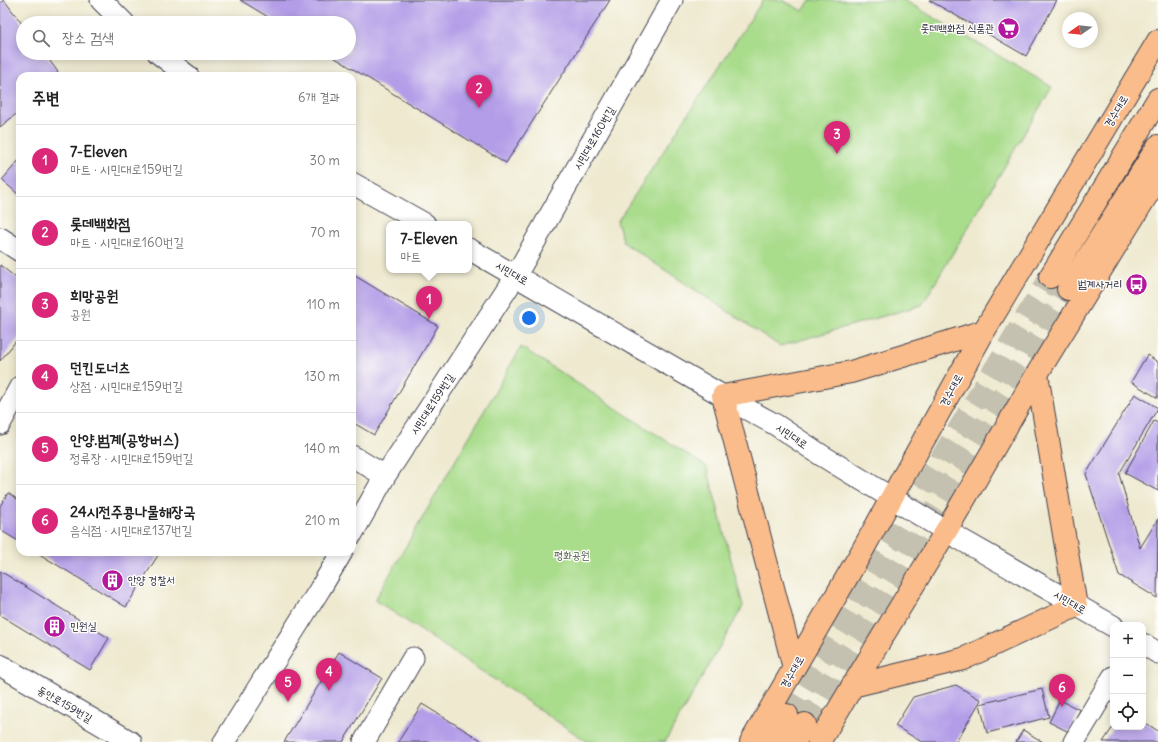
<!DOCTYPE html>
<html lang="ko">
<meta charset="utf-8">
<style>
body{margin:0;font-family:Delius,"Poor Story",sans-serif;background:#f6f6f6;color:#222}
.controls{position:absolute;right:12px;bottom:12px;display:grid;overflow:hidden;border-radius:8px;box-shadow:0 2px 10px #0003}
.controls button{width:36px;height:36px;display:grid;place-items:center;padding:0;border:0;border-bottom:1px solid #e0e0e0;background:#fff;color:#222;font:20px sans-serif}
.compass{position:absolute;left:1062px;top:12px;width:36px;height:36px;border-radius:50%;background:#fff;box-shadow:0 2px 10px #0003;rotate:256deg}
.you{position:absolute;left:529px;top:318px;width:14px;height:14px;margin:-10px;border:3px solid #fff;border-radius:50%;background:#1a73e8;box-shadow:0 0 0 6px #1a73e833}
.badge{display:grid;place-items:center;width:26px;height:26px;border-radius:50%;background:#db2777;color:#fff;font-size:13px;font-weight:700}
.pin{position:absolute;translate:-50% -33px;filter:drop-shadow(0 1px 2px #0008)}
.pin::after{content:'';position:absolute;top:21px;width:14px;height:12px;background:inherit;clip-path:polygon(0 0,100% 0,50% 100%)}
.popup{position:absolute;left:386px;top:221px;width:86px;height:52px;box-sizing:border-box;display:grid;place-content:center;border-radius:8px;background:#fff;filter:drop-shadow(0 1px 3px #0005);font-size:13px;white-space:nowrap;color:#767676}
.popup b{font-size:15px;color:#222}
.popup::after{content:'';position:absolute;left:50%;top:100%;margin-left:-8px;border:8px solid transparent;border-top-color:#fff}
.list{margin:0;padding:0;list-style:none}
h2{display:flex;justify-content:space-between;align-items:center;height:52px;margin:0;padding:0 16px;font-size:17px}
h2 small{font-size:13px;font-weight:400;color:#767676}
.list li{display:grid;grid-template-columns:26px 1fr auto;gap:12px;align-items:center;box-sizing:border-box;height:72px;padding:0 16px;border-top:1px solid #e0e0e0}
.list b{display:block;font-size:15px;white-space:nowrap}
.list p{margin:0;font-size:13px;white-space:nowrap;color:#767676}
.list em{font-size:13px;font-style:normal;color:#767676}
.icon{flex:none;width:22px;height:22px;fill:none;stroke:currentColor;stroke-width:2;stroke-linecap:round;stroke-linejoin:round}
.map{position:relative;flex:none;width:1158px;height:742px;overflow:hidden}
.search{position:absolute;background:#fff;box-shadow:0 2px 10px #0003;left:16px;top:16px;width:340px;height:44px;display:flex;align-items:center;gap:10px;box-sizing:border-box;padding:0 14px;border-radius:22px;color:#767676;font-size:15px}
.panel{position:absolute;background:#fff;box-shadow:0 2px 10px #0003;left:16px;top:72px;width:340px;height:484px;border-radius:12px}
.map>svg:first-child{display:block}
</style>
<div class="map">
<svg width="1158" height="742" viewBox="0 0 1158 742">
<rect width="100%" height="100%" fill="#fdfcf7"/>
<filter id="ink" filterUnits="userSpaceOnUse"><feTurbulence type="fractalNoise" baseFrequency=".025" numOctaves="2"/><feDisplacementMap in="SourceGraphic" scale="8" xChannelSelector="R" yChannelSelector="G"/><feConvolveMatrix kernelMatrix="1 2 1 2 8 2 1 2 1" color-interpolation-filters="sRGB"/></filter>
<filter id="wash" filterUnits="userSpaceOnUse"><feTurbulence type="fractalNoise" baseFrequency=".012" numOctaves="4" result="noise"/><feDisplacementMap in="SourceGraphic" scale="16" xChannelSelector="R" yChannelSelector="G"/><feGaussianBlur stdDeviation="0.9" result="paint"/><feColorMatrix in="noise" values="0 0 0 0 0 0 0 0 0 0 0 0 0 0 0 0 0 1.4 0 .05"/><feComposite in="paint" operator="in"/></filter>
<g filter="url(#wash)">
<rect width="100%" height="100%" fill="#eee9cf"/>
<!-- green -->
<path fill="#a9dc8b" stroke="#667f63" d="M763 0H782L803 11 810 0H904L1052 87 922 305 780 346 624 243 617 222Z
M521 347 707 467 743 606 665 742H588L375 600Z"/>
<g id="blocks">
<!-- building -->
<path fill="#b39de8" d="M4 0 23 25V53H44L58 72 54 76H20V111L0 127V3Z
M240 0H610L506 163 327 53H349V23H278Z
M929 0H1057L1026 56Z
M20 159V196L2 180Z
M0 265 20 281V336L0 361Z
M352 274 438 326 374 435 352 422Z
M1147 355 1158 362V398L1131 382Z
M1135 394 1158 408 1119 474 1140 548 1158 519 1157 598 1119 575 1086 474Z
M1154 421 1158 423V491L1125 473Z
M8 493 20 501V542L0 530V506Z
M36 552H160L126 607Z
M0 571 109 638 90 670 0 615Z
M339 652 382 678 343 742H284Z
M956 685 981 700 956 742H922L895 726 913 697Z
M1042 689 1049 717 987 733 980 704Z
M1060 700 1080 710 1069 732 1049 722Z
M422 704 484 742H398Z
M1143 721 1158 731V742H1103L1113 727H1143Z
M1023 730 1043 742H1016Z"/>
</g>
</g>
<g filter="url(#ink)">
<use href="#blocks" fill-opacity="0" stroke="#414051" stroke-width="1"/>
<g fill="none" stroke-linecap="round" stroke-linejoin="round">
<!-- major-tunnel -->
<path stroke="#c5c1b1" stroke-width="22" stroke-dasharray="22 11" stroke-linecap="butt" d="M787 715 1050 277
M805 724 1068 289"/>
<defs>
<path id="minor" d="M101 0 124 23
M158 53 188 76
M352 183 425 224
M0 238 20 251
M469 249 723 396 776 425 821 455 946 531 1113 626
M0 424 20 387
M352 456 385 476
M352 534 385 476 516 275 672 0
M1143 644 1158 653
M0 665 131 742
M224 742 320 589 342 552
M364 742 413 658
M1074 742 1113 677"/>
<path id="major" d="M1050 277 1158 99
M1068 289 1158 146
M794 668 723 396 851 372 984 331
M852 686 963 659 1076 606 1037 374
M751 742 861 553 984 331 1158 41
M771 742 787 715
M795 742 805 724
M819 742 946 531 1037 374 1158 177"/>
</defs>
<!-- minor casing -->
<use href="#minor" stroke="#414051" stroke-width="23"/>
<!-- major casing -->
<use href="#major" stroke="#414051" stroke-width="24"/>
<!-- minor -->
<use href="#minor" stroke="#fff" stroke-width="21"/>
<!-- major -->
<use href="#major" stroke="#f9bc8a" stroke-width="22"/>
</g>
</g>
<!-- icons -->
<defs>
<symbol id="supermarket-disc" viewBox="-11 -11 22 22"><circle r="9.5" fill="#b5179e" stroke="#fdfcf7"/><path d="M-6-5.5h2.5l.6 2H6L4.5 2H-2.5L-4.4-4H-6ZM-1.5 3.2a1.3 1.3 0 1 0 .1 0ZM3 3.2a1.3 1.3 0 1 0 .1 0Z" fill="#fff"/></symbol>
<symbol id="bus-disc" viewBox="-11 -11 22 22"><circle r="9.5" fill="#b5179e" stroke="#fdfcf7"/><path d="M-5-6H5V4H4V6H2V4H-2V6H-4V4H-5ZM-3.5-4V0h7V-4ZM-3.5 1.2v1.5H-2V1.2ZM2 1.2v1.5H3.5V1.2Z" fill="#fff"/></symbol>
<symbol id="building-disc" viewBox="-11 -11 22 22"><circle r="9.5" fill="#b5179e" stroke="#fdfcf7"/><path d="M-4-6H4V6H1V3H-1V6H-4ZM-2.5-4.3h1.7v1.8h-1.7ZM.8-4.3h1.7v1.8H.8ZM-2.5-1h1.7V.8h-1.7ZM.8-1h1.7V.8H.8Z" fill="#fff"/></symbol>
</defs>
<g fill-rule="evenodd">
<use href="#supermarket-disc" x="996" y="16" width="25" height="25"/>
<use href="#bus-disc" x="1124" y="272" width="25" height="25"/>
<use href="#building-disc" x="100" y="568" width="25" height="25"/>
<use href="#building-disc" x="42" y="614" width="25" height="25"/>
</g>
<g text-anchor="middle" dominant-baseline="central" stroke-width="3" stroke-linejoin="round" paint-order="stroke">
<!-- poi labels -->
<g font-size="11" fill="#22223b" stroke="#fdfcf7" text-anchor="end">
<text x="994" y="28">롯데백화점 식품관</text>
<text x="1122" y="284">범계사거리</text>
<text x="128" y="580" text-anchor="start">안양 경찰서</text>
<text x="70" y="626" text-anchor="start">민원실</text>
</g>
<!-- street labels -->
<g font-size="11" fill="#22223b" stroke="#fdfcf7">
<text transform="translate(1116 111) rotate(-59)">경수대로</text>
<text transform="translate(594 138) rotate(-60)">시민대로160번길</text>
<text transform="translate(512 273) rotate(30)">시민대로</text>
<text transform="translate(951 390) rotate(-61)">경수대로</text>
<text transform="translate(432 404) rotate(-57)">시민대로159번길</text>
<text transform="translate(792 436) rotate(34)">시민대로</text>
<text transform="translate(1070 602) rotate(30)">시민대로</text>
<text transform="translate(792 672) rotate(-60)">경수대로</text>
<text transform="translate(65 704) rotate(30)">동안로159번길</text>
</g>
<!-- park labels -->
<g font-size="11" fill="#4a5a53" stroke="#fdfcf7">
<text x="572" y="555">평화공원</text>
</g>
</g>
</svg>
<div class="controls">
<button>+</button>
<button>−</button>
<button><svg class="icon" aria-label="locate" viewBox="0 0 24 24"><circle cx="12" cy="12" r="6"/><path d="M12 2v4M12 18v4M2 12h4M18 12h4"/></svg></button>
</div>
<svg class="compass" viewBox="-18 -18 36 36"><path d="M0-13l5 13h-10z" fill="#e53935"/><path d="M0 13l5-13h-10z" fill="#767676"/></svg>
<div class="you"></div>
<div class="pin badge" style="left:429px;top:319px">1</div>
<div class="popup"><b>7-Eleven</b>마트</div>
<div class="pin badge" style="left:479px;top:108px">2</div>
<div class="pin badge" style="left:837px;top:154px">3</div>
<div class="pin badge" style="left:329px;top:691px">4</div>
<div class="pin badge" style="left:288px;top:702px">5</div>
<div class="pin badge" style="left:1062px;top:707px">6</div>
<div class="search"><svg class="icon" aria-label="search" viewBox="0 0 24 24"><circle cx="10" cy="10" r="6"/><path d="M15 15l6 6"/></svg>장소 검색</div>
<section class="panel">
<h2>주변<small>6개 결과</small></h2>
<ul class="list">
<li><span class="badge">1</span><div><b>7-Eleven</b><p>마트 · 시민대로159번길</p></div><em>30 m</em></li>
<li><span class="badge">2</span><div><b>롯데백화점</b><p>마트 · 시민대로160번길</p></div><em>70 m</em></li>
<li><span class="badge">3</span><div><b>희망공원</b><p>공원</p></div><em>110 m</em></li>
<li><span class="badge">4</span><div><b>던킨도너츠</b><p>상점 · 시민대로159번길</p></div><em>130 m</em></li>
<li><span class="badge">5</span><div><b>안양.범계(공항버스)</b><p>정류장 · 시민대로159번길</p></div><em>140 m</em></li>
<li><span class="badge">6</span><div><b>24시전주콩나물해장국</b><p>음식점 · 시민대로137번길</p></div><em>210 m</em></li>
</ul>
</section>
</div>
